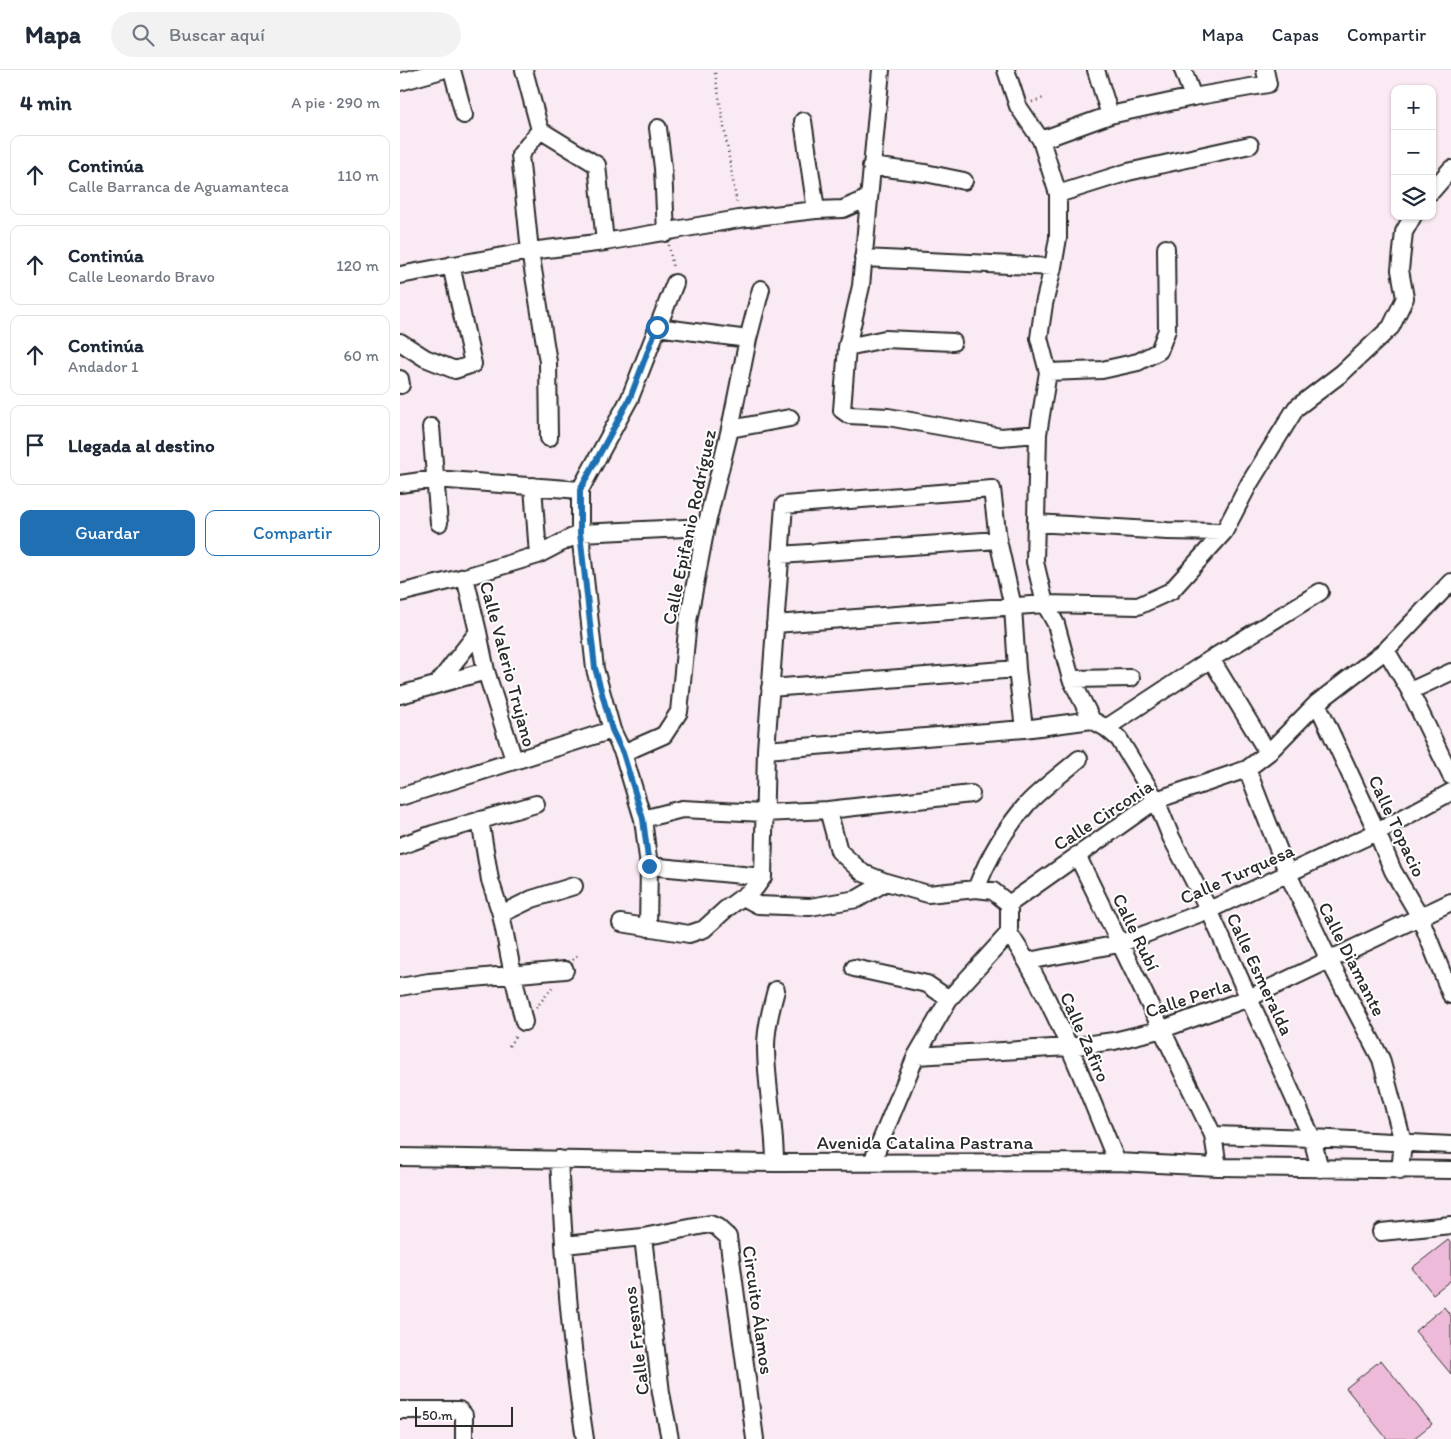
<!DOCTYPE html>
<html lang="es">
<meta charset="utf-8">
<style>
body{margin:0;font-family:Itim,sans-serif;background:#f2f2f3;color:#1f2937}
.controls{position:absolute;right:15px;top:15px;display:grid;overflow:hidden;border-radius:10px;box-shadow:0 1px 4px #0004}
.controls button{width:45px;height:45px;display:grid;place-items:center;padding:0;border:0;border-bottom:1px solid #e0e1e3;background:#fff;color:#1f2937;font:25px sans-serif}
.scale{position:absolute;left:15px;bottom:12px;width:98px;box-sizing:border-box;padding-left:5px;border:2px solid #2b2b2b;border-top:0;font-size:14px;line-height:18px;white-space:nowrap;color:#2b2b2b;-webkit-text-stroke:4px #fff;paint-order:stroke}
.stop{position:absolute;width:15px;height:15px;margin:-11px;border:4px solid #1f6fb2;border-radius:50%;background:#fff}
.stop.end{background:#1f6fb2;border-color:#fff;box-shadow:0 1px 5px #0008}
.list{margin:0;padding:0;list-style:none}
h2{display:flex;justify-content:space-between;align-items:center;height:65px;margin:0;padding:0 20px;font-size:21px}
h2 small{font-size:16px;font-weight:400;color:#747a83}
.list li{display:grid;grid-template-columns:32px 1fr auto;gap:15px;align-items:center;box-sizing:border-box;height:80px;margin:0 10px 10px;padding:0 10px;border:1px solid #e0e1e3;border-radius:10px}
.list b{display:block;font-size:19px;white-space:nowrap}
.list p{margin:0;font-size:16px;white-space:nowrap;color:#747a83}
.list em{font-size:16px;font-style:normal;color:#747a83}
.actions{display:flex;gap:10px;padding:15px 20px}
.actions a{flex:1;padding:11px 0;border:1px solid #1f6fb2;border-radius:10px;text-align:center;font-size:18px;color:#1f6fb2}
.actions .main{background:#1f6fb2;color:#fff}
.icon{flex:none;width:28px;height:28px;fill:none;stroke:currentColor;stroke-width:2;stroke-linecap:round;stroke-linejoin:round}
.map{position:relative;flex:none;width:1051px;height:1369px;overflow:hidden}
header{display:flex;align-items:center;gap:30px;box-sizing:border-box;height:70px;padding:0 25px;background:#fff;border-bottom:1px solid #e0e1e3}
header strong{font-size:24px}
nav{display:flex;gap:28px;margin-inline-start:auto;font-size:18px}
.search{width:350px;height:45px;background:#f2f2f3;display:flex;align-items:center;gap:12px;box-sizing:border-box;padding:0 18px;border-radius:28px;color:#747a83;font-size:19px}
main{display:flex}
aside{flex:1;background:#fff}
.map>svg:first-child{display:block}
</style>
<header>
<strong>Mapa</strong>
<div class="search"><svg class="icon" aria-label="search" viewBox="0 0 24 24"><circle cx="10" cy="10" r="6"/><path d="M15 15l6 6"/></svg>Buscar aquí</div>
<nav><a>Mapa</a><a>Capas</a><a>Compartir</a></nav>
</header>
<main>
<aside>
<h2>4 min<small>A pie · 290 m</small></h2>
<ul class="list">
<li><svg class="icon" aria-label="ahead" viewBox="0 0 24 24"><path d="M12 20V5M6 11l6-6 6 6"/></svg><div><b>Continúa</b><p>Calle Barranca de Aguamanteca</p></div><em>110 m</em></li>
<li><svg class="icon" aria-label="ahead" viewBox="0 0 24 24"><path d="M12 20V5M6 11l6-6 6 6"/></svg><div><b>Continúa</b><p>Calle Leonardo Bravo</p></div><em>120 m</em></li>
<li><svg class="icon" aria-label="ahead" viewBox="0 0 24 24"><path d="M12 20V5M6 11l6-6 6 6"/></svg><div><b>Continúa</b><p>Andador 1</p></div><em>60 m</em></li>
<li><svg class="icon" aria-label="arrive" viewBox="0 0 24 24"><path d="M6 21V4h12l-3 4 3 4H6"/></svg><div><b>Llegada al destino</b></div></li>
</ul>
<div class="actions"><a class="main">Guardar</a><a>Compartir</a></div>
</aside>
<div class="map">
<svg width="1051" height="1369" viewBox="0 0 1051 1369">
<rect width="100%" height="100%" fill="#faeaf4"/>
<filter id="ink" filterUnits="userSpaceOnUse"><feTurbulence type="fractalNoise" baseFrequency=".02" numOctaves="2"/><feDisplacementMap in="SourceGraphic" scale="10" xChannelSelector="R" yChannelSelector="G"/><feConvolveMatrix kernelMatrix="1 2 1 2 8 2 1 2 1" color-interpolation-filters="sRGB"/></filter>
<g filter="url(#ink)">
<!-- building -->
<path fill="#edbad9" stroke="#2b2b2b" d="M1048 1170 1051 1174V1210L1033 1224 1012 1198Z
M1044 1237 1051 1246V1304L1015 1261Z
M981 1290 1032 1354 1013 1369H987L946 1318Z"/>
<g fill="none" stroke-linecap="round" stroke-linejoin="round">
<defs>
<path id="minor" d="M52 0 64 45
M124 0 140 60 120 85 130 181 148 292 149 368
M481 0 461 216 447 277 442 340 449 345 488 347 601 367 638 364
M606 0 618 36 641 70 658 124V168L653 197 644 234 639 268 648 302 638 364 635 492 645 534 656 554 671 609 692 650 706 658 719 669 756 730 771 767 809 840 912 1068 920 1099
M696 0 710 45
M783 0 793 27
M0 12 42 0
M403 51 416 140
M258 58 263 98 266 163
M641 70 710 45 793 27 868 14 865 0
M471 96 525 103 564 111
M1032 121 1051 99
M658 124 728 102 850 75
M205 172 339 149 416 140 443 139 468 128
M463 188 653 197
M0 205 130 181 205 172 197 95 140 60
M257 257 348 269
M0 272 25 288 55 300 73 294 51 195
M447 277 485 269 553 272
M648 302 702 300 738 292 759 281 767 260 766 178
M0 309 1 315
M31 357 39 453
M330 359 390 348
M0 414 35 409 180 420
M133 416 138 485
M636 453 767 461 824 462
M380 485 598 470
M65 507 78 562 86 601 114 690
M0 523 65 507 138 485 180 463 306 457
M375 554 645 534 738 536 771 521 824 462 849 414 896 338 942 303 991 257 1005 228 1000 200 1004 162 1013 146
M986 580 1010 621 1051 706
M811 589 868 683
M671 609 731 608
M38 613 78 562
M370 618 617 599
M1010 621 1051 602
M0 625 86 601
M917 633 977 762 993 801 1020 847 1051 925
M706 658 811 589 920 522
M366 680 624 659 692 650
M223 683 264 665 279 642 288 551 306 457 330 359 348 269 361 219
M847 699 888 804 929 890 981 989 1003 1072 1000 1101
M0 727 212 660
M428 740 439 781 463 803 486 812 528 824 576 819 593 821 609 834
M243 749 282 739 364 743 428 740 571 724
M80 750 90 810 101 844 113 905 124 952
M0 776 33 764 136 734
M677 785 813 1065
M249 796 363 807
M576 819C588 788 604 760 627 734 642 718 662 704 679 689
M343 827 358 835 410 837 457 829 486 812
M101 844 132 829 174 816
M221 853 289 864 304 859 326 839 356 817 363 807 366 680 384 435 592 419 598 470 613 537 617 599 624 659
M248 858 249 796 243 749 223 683 212 660 195 599 180 463V420L230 328 275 213
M609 863C656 933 684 1014 717 1092
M628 891 719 874 809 840 977 762 1051 722
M454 898 527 914 549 929
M0 917 29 912 165 900
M516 986 669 977 714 971 763 959 849 928 1051 832
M0 1087 375 1093 717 1092 818 1097 1051 1100
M159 1089C164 1183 170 1276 185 1369
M472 1092 516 986 549 929 609 863V834L756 730 847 699 868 683 917 633 986 580 1051 512
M375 1093C375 1055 366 1016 366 977 366 958 371 939 376 920
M818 1097 813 1065 912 1068 1051 1075
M981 1162 1051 1155
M243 1167 261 1323 270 1369
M164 1175 243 1167 310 1154 317 1157 328 1167 355 1369
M0 1340H59L64 1345V1369"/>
</defs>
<!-- minor casing -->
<use href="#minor" stroke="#2b2b2b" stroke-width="20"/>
<!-- path -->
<path stroke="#2b2b2b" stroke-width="2.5" stroke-dasharray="1 4" stroke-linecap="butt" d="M315 3 337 135
M632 32 644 28
M269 175 273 199
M173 890 178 884
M136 938 154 915
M109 976 117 964"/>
<!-- minor -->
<use href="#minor" stroke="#fff" stroke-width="16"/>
</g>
</g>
<g fill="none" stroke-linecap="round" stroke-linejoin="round" filter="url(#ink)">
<!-- route -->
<path stroke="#1f6fb2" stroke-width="6" d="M249 796 243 749 223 683 212 660 195 598 180 463V420L230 328 257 257"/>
</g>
<g text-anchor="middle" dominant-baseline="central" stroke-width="4" stroke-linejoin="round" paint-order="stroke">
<!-- street labels -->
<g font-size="19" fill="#2b2b2b" stroke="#fff">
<text transform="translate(289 457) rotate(-78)">Calle Epifanio Rodríguez</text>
<text transform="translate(108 594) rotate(75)">Calle Valerio Trujano</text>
<text transform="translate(703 745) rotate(-33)">Calle Circonia</text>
<text transform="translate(997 756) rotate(65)">Calle Topacio</text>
<text transform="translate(837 804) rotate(-24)">Calle Turquesa</text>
<text transform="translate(736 862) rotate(64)">Calle Rubí</text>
<text transform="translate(952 889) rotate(63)">Calle Diamante</text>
<text transform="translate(860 904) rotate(65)">Calle Esmeralda</text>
<text transform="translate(788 928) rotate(-18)">Calle Perla</text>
<text transform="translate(685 967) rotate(66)">Calle Zafiro</text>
<text x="525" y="1072">Avenida Catalina Pastrana</text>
<text transform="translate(358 1240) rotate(82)">Circuito Álamos</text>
<text transform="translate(236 1271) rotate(-97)">Calle Fresnos</text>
</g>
</g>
</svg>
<div class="controls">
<button>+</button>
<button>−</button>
<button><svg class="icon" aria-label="layers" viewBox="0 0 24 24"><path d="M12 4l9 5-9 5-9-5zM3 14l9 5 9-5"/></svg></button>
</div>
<div class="scale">50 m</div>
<div class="stop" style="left:257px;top:257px"></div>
<div class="stop end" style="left:249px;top:796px"></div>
</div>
</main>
